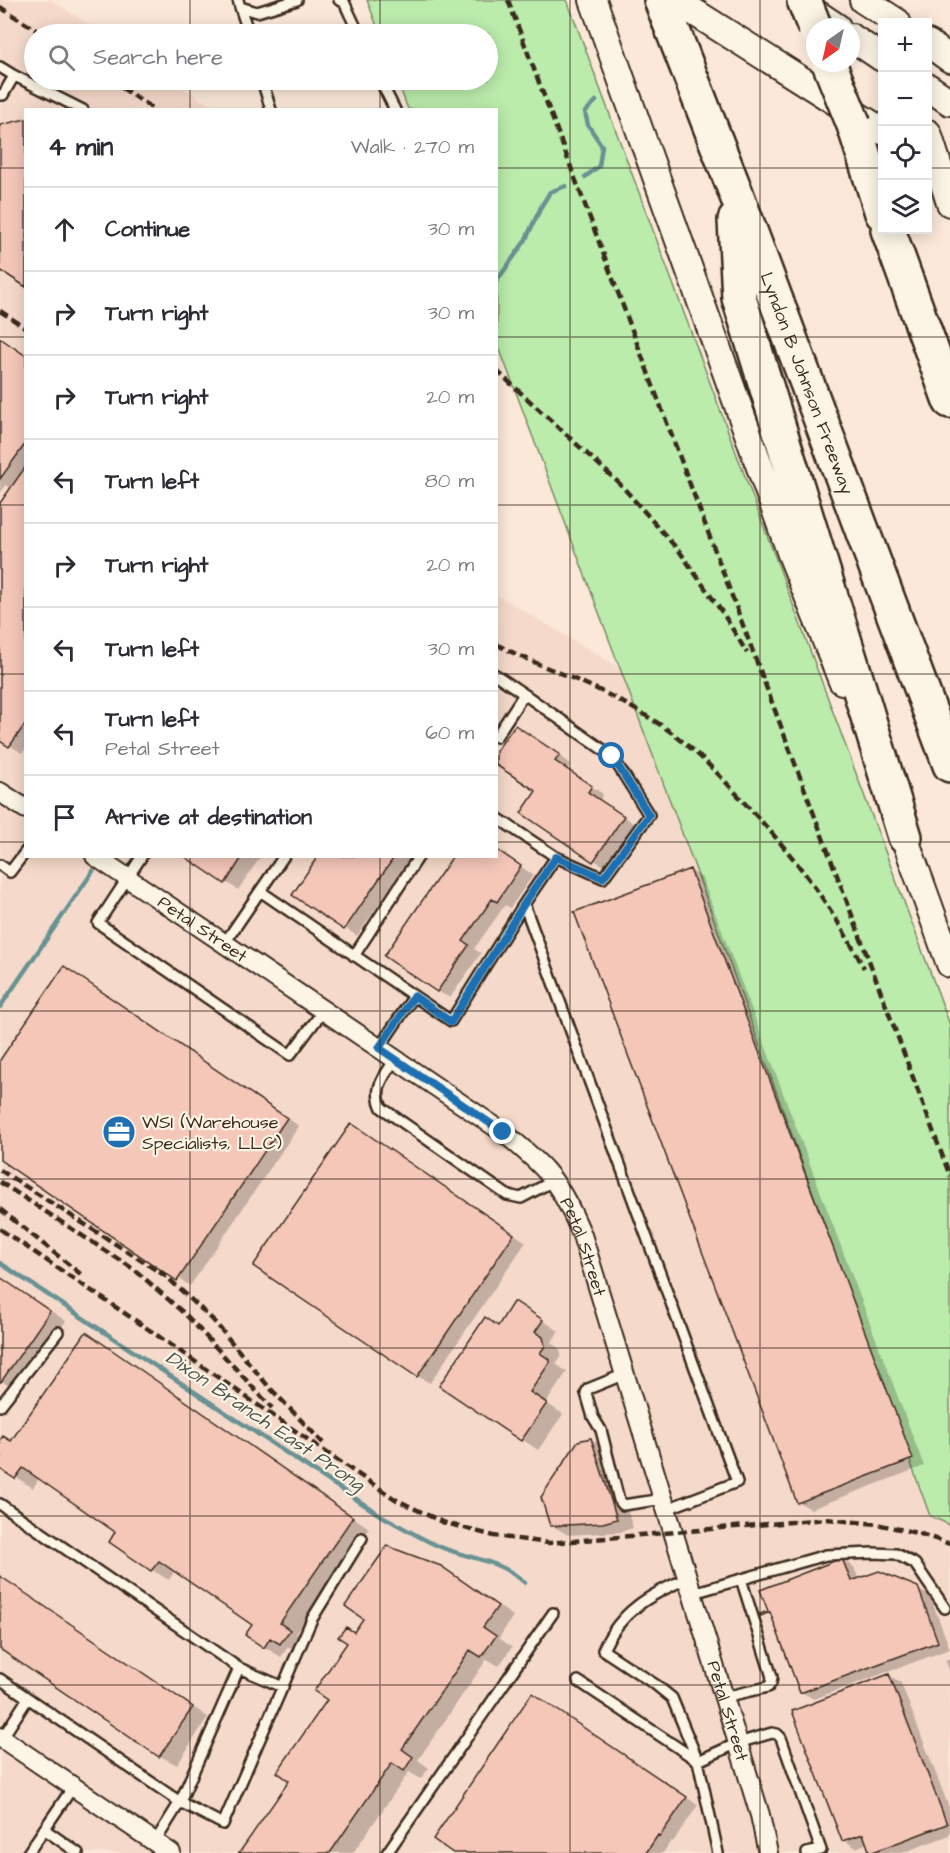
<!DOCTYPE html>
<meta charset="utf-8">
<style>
body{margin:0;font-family:"Architects Daughter",sans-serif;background:#f2f2f3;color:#2b2b33}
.controls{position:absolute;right:18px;top:18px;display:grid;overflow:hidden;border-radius:0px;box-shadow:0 3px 15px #0003}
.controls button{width:54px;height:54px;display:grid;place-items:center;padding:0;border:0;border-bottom:2px solid #e1e1e2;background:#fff;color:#2b2b33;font:30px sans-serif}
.compass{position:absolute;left:806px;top:18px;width:54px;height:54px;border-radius:50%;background:#fff;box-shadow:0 3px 15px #0003;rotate:214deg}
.stop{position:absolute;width:18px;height:18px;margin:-14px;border:4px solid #1f6fb2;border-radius:50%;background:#fff}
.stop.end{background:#1f6fb2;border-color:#fff;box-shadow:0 2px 6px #0008}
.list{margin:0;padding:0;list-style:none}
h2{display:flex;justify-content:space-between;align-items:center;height:78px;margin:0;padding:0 24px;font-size:26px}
h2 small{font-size:20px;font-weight:400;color:#7c7c81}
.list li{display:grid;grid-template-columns:39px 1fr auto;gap:18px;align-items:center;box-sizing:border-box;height:84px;padding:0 24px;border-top:2px solid #e1e1e2}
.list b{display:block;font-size:22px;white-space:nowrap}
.list p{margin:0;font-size:20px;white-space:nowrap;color:#7c7c81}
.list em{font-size:20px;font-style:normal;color:#7c7c81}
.icon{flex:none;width:33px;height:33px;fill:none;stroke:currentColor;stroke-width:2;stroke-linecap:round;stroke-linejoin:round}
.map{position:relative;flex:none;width:950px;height:1853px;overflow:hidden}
.search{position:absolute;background:#fff;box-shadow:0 3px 15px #0003;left:24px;top:24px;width:474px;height:66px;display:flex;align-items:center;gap:15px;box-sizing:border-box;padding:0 21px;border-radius:33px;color:#7c7c81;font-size:22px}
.panel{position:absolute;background:#fff;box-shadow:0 3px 15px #0003;left:24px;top:108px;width:474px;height:750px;border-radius:0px}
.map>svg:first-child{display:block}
</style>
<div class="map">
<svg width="950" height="1853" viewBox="0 0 950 1853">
<rect width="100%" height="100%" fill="#fbe8d9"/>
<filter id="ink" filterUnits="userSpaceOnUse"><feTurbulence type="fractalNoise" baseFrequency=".0167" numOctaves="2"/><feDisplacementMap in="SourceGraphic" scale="12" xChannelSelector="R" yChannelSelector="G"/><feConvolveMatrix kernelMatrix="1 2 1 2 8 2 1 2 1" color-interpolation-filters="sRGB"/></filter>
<g filter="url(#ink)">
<!-- built -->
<path fill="#f5dacb" d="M0 0H51L103 34H34V80H171L216 109 26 110V856H496L497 595 861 811 950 1033V1853H0Z"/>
<!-- green -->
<path fill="#bbecac" stroke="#7b8b65" stroke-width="1.5" d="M367 0H567L950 1025V1525L930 1516 693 862 497 342 496 110 408 109 397 80H488V34H380Z"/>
<!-- shadow -->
<path fill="#0003" d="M0 338 26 356V748L22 753 0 739V506L12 489 5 485 0 493Z
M528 734 571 764 567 770 603 794 600 800 636 825 606 867 594 860 538 791Z
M496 849 533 875 510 908 505 905 474 949 481 953 450 998 437 991 496 856Z
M187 856H261L238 890Z
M320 856H412L357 936 294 894Z
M690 870 702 878 924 1466 811 1509 798 1502Z
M77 975 299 1126 190 1286 0 1158V1063Z
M364 1132 526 1242 430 1383 417 1376Z
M0 1277 66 1321 18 1391 0 1380Z
M516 1303 559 1331 551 1343 560 1349 561 1356 556 1364 567 1372 546 1403 563 1414 538 1450 441 1385 499 1327Z
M87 1334 104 1344 369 1528 296 1634 306 1641 297 1653 288 1647 281 1657 265 1647 254 1624 175 1570 169 1580 152 1570 111 1542 117 1532 39 1478 33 1488 0 1467V1462L4 1456 0 1453V1443H12Z
M591 1439 608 1449 633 1528 621 1532 568 1535 551 1525Z
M842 1560 854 1567 859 1580 917 1589 930 1596 950 1649 814 1699 801 1692Z
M0 1576 208 1717 177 1765 160 1756 0 1647Z
M458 1578 513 1616 499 1638 512 1647 499 1666 487 1659 418 1760 429 1768 421 1779 409 1772 353 1853H241L291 1781 329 1700 355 1634Z
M950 1658V1672L945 1660Z
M889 1675 901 1683 950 1810V1835L902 1853H873L868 1843 856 1848 844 1840Z
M545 1703 698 1805 673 1842 671 1841 663 1853H456Z"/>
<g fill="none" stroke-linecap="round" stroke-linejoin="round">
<!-- stream -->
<path stroke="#699293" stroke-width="4.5" d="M585 177 599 166 602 146 588 125 585 112 596 101
M496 282 525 241 542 205 550 192 566 186
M0 1007 93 871
M0 1263 380 1515C401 1526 422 1540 443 1548 471 1559 503 1561 525 1583"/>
</g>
<!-- building -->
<path fill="#f4c7b9" stroke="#3b2a1e" stroke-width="1.5" d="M26 119V287L0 270V125Z
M0 338 26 356V443L0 479Z
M26 466V723L9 747 0 741V503Z
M515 725 560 755 555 761 592 786 588 792 624 816 593 862 521 813 536 791 496 765V751Z
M496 849 521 866 497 902 492 899 463 941 469 945 437 992 384 956 453 856H496Z
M184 856H243L225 884Z
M318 856H395L344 930 292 895Z
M690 869 913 1459 797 1503 574 912Z
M64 966 287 1118 177 1281 0 1160V1060Z
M351 1123 514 1234 417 1377 253 1266Z
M0 1277 50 1311 1 1382H0Z
M513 1302H516L543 1320 535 1332 543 1337 545 1346 540 1353 550 1360V1362L530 1392 547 1403 521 1441 439 1386 485 1317 498 1326Z
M86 1332 353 1517 280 1623 290 1630 280 1644 270 1638 264 1648 245 1635 252 1625 159 1561 151 1571 109 1542 115 1532 23 1468 15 1479 0 1469V1459L2 1456 0 1455V1440L3 1436 11 1441Z
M591 1438 617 1519 603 1523 550 1526 541 1497 578 1441Z
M387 1546 441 1566 498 1606 483 1627 496 1636 481 1657 470 1650 402 1749 413 1757 404 1771 392 1763 330 1853H239L289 1781 277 1772 327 1700 314 1691 347 1643 338 1637 346 1627 354 1632 363 1619 345 1606Z
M842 1558 851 1581 879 1571 918 1587 938 1642 800 1693 770 1612 761 1616 760 1614 768 1611 760 1590Z
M0 1576 193 1707 159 1757 0 1649Z
M889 1674 947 1824 870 1853 863 1834 842 1841 792 1711Z
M532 1693 687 1797 660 1836 658 1835 646 1853H453L433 1839Z"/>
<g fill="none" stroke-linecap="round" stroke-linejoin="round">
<defs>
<path id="lane" d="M238 0 240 7 257 12 297 0
M339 0 344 2 359 34
M240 7 249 34
M0 67 13 75 83 110
M262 80 271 110
M380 80 395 110
M0 95H3L14 76
M496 675 524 694 496 737
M524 694 612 756 649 815 603 878 556 857
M142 856 98 923 290 1055 323 1011
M0 865 10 872 26 851
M260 891 414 996 379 1048
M524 904 737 1482 667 1509
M224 944 284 856
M354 956 419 856
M414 996 451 1021 524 904 556 857 496 817
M395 1059C385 1076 372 1088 382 1108L507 1195 521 1198 553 1181
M625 1374 588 1389 586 1393 593 1417 601 1430 619 1500 623 1505 664 1499
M0 1406 58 1332
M0 1504 239 1668 180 1802 0 1679
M688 1578C651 1594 620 1611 603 1650L656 1685 672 1698 698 1761 718 1853
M693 1593 826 1555 873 1553 896 1554 915 1564 945 1608
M239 1668 283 1687
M578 1681 698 1761 738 1743 772 1733 777 1734 781 1738 821 1850 807 1853
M724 1697 768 1687 771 1683 772 1677 741 1579
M1 1740 28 1698
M44 1829 78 1853
M155 1842 180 1802 223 1824 312 1619 362 1538
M28 1853 73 1787
M387 1853 553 1613"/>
<g id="street">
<path d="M0 792 26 809"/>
<path id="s1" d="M95 856 503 1132C517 1144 532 1156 545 1170 561 1188 573 1213 582 1235L738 1743 760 1815 768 1853"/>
<path d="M0 1737 171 1853"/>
</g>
<path id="secondary" d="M593 0 791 554 842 681
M675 0 882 131
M863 0 897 22
M801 3 837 27
M851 37 882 58
M928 43 950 59
M928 87 950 102
M928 133 950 203
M898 820 950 964"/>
<g id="highway">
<path id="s2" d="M661 0 734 188 950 765"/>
<path d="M854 125 882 213"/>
<path d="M735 220 739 298 905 837"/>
<path d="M888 230 950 401"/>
</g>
</defs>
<!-- lane casing -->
<use href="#lane" stroke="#3b2a1e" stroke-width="14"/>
<!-- street casing -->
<use href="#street" stroke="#3b2a1e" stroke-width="22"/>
<!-- secondary casing -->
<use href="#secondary" stroke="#3b2a1e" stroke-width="30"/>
<!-- highway casing -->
<use href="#highway" stroke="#3b2a1e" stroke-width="38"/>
<!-- lane -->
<use href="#lane" stroke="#fcf5e5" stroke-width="9"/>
<!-- street -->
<use href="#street" stroke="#fcf5e5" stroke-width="18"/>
<!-- secondary -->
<use href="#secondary" stroke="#fcf5e5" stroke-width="26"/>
<!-- highway -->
<use href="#highway" stroke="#fcf5e5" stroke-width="33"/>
<!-- rail -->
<path stroke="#3b2a1e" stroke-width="4.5" stroke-dasharray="9 4.5" stroke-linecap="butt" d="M508 0 950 1176
M0 7 42 34
M110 80 155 110
M0 311 26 328
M496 370 620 484 680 552 724 615 747 653
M496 644C539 667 587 681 629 706 647 716 667 728 682 741 707 761 729 785 750 809 797 859 832 907 864 968
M0 1170 167 1277 213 1320 269 1387 323 1443
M0 1182 135 1270 187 1316 272 1408
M0 1209 83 1276
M0 1229 148 1329 346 1466 395 1499 442 1522 494 1536 549 1543 826 1519 877 1524 921 1534 950 1544"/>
<defs>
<path id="highway-bridge" d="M804 0 815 28
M829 63 854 125"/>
</defs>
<!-- highway-bridge casing -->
<use href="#highway-bridge" stroke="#3b2a1e" stroke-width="38" stroke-linecap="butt"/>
<!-- highway-bridge -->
<use href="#highway-bridge" stroke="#fcf5e5" stroke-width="33"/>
</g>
</g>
<g fill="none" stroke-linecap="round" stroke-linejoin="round" filter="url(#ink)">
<!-- route -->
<path stroke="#1f6fb2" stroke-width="8" d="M503 1132 379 1048 414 996 451 1022 524 904 556 857 603 878 649 815 612 756"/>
</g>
<!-- grid -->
<path fill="none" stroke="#3b2a1e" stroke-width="1.5" stroke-opacity="0.55" d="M190 0V34M380 0V34M570 0V1853M760 0V1853M190 80V110M380 80V110M0 168H26M496 168H882M928 168H950M0 337H26M496 337H950M0 505H26M496 505H950M0 674H26M496 674H950M0 842H26M496 842H950M190 856V1853M380 856V1853M0 1011H950M0 1179H950M0 1348H950M0 1516H950M0 1685H950"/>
<!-- icons -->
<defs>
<symbol id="office-disc" viewBox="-11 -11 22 22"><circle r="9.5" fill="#1f6fb2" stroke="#fcf5e5"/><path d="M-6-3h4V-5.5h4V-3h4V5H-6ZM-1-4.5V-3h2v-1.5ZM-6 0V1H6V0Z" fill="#fff"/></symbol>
</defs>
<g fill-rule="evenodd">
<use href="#office-disc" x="100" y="1113" width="38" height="38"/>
</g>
<g text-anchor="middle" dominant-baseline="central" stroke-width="4.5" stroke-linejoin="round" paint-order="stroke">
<!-- street labels -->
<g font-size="18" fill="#3b2a1e" stroke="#fcf5e5">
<text stroke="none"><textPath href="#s2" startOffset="410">Lyndon B Johnson Freeway</textPath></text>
<text stroke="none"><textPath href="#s1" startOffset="130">Petal Street</textPath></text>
<text stroke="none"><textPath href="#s1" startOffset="636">Petal Street</textPath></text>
<text stroke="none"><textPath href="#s1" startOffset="1122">Petal Street</textPath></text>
</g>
<!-- poi labels -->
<g font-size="18" fill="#3b2a1e" stroke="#fcf5e5" text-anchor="start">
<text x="142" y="1122">WSI (Warehouse<tspan x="142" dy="21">Specialists, LLC)</tspan></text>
</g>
<!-- water labels -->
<g font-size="20" font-style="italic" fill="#4e554f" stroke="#fcf5e5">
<text transform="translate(265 1421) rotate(34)">Dixon Branch East Prong</text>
</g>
</g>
</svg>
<div class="controls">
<button>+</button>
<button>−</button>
<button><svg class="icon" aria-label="locate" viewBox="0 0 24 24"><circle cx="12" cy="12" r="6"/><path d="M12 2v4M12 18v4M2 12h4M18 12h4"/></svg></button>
<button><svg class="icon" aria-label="layers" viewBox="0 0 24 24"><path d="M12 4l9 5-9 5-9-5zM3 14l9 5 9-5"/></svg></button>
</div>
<svg class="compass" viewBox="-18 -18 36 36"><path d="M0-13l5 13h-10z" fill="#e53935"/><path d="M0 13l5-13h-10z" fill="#7c7c81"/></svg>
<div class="stop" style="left:612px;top:756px"></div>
<div class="stop end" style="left:503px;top:1132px"></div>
<div class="search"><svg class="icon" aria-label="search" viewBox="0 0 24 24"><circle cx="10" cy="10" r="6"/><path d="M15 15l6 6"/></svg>Search here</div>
<section class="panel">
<h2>4 min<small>Walk · 270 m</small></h2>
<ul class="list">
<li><svg class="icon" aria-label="ahead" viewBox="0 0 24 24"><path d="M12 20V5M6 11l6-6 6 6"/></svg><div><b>Continue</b></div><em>30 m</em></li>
<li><svg class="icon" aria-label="right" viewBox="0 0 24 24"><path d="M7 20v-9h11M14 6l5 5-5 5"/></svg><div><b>Turn right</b></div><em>30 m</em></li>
<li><svg class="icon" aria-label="right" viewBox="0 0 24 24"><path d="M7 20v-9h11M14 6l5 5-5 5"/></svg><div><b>Turn right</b></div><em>20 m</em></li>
<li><svg class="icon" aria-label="left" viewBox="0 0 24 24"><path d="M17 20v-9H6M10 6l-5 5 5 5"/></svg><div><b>Turn left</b></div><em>80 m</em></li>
<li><svg class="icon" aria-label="right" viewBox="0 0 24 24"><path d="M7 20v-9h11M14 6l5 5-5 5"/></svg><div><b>Turn right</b></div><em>20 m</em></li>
<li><svg class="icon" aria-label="left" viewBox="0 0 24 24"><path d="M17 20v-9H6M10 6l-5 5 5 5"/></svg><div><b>Turn left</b></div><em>30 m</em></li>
<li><svg class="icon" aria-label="left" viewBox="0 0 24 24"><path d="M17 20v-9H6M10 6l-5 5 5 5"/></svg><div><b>Turn left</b><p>Petal Street</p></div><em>60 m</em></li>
<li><svg class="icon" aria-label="arrive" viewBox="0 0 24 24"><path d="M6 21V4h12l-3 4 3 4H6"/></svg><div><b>Arrive at destination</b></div></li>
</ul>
</section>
</div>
